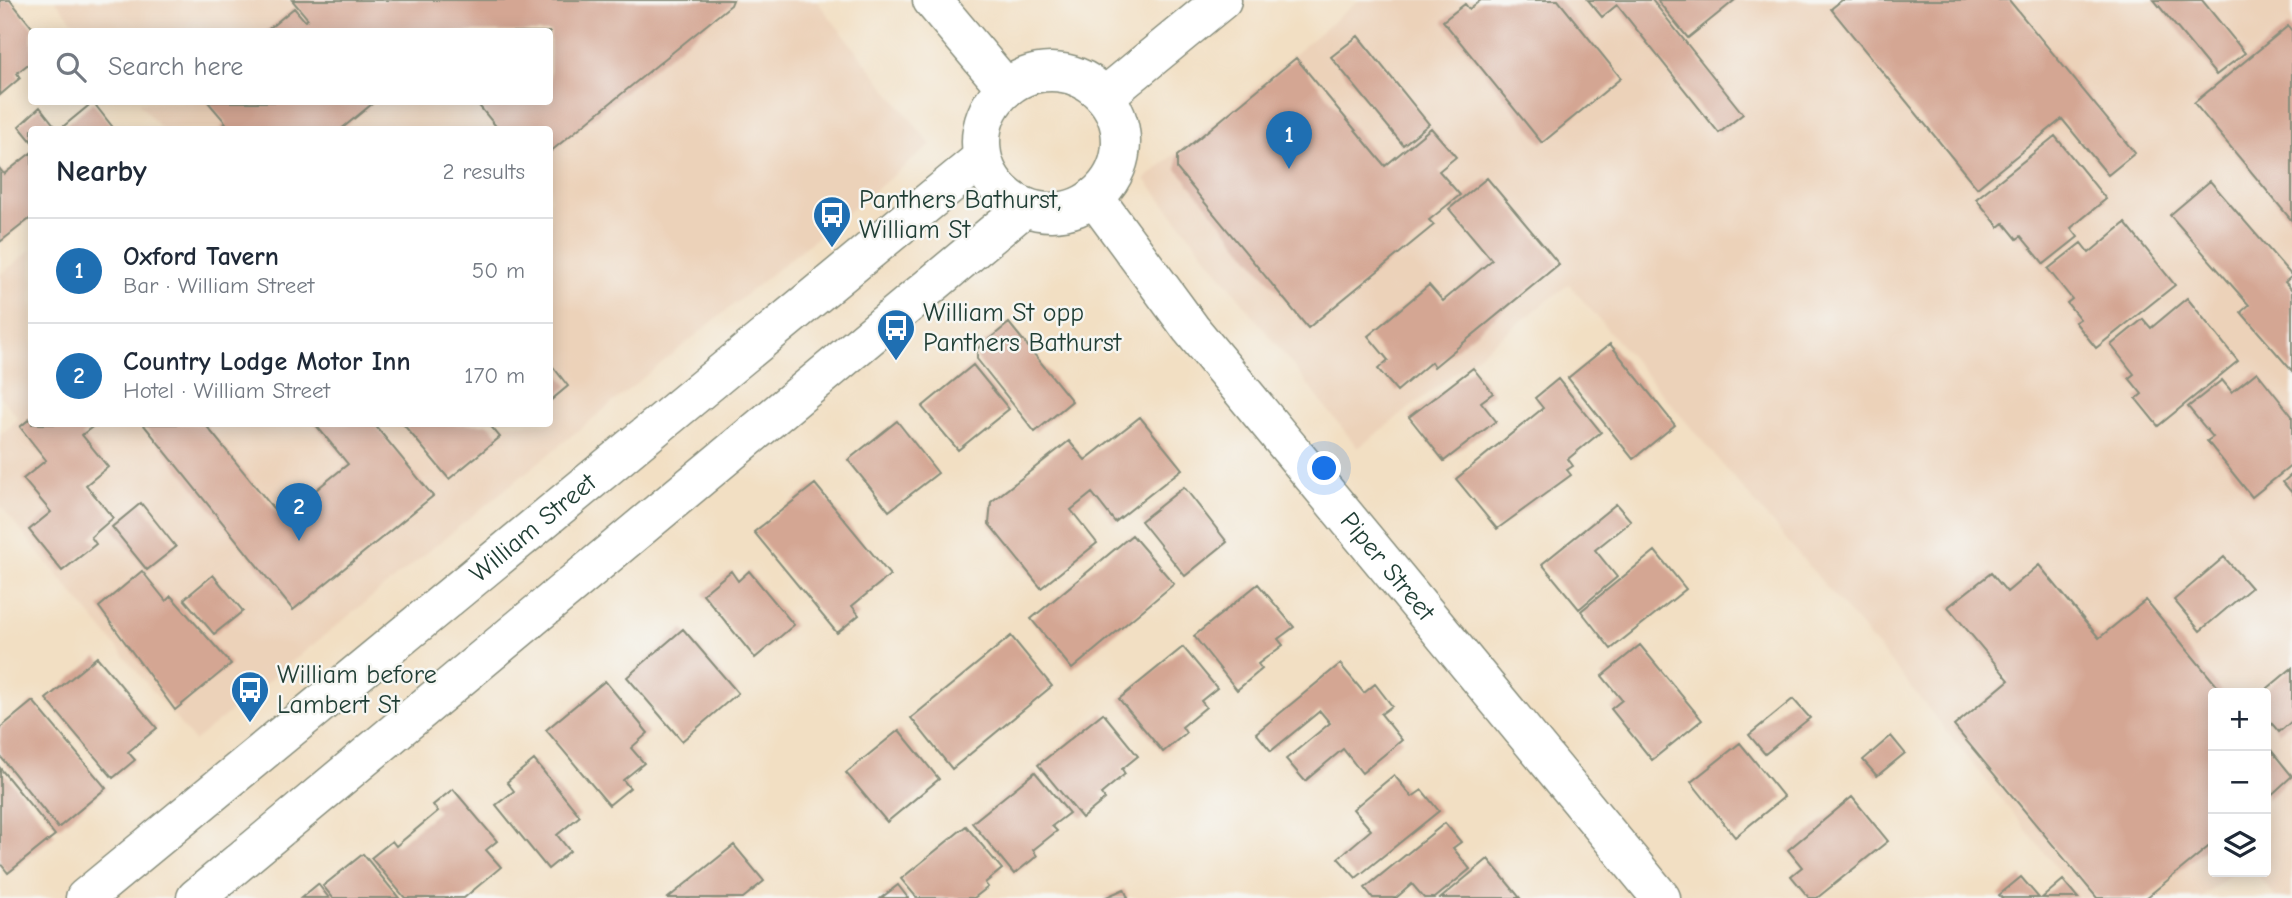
<!DOCTYPE html>
<meta charset="utf-8">
<style>
body{margin:0;font-family:"Comic Neue",sans-serif;background:#f2f2f3;color:#1f2937}
.controls{position:absolute;right:21px;bottom:21px;display:grid;overflow:hidden;border-radius:7px;box-shadow:0 4px 18px #0003}
.controls button{width:63px;height:63px;display:grid;place-items:center;padding:0;border:0;border-bottom:2px solid #e0e1e3;background:#fff;color:#1f2937;font:35px sans-serif}
.you{position:absolute;left:1325px;top:469px;width:24px;height:24px;margin:-18px;border:5px solid #fff;border-radius:50%;background:#1a73e8;box-shadow:0 0 0 10px #1a73e833}
.badge{display:grid;place-items:center;width:46px;height:46px;border-radius:50%;background:#1f6fb2;color:#fff;font-size:23px;font-weight:700}
.pin{position:absolute;translate:-50% -58px;filter:drop-shadow(0 2px 4px #0008)}
.pin::after{content:'';position:absolute;top:37px;width:24px;height:21px;background:inherit;clip-path:polygon(0 0,100% 0,50% 100%)}
.list{margin:0;padding:0;list-style:none}
h2{display:flex;justify-content:space-between;align-items:center;height:91px;margin:0;padding:0 28px;font-size:30px}
h2 small{font-size:23px;font-weight:400;color:#747a83}
.list li{display:grid;grid-template-columns:46px 1fr auto;gap:21px;align-items:center;box-sizing:border-box;height:105px;padding:0 28px;border-top:2px solid #e0e1e3}
.list b{display:block;font-size:26px;white-space:nowrap}
.list p{margin:0;font-size:23px;white-space:nowrap;color:#747a83}
.list em{font-size:23px;font-style:normal;color:#747a83}
.icon{flex:none;width:38px;height:38px;fill:none;stroke:currentColor;stroke-width:2;stroke-linecap:round;stroke-linejoin:round}
.map{position:relative;flex:none;width:2292px;height:898px;overflow:hidden}
.search{position:absolute;background:#fff;box-shadow:0 4px 18px #0003;left:28px;top:28px;width:525px;height:77px;display:flex;align-items:center;gap:18px;box-sizing:border-box;padding:0 24px;border-radius:7px;color:#747a83;font-size:26px}
.panel{position:absolute;background:#fff;box-shadow:0 4px 18px #0003;left:28px;top:126px;width:525px;height:301px;border-radius:7px}
.map>svg:first-child{display:block}
</style>
<div class="map">
<svg width="2292" height="898" viewBox="0 0 2292 898">
<rect width="100%" height="100%" fill="#f6f6f2"/>
<filter id="ink" filterUnits="userSpaceOnUse"><feTurbulence type="fractalNoise" baseFrequency=".0143" numOctaves="2"/><feDisplacementMap in="SourceGraphic" scale="14" xChannelSelector="R" yChannelSelector="G"/><feConvolveMatrix kernelMatrix="1 2 1 2 8 2 1 2 1" color-interpolation-filters="sRGB"/></filter>
<filter id="wash" filterUnits="userSpaceOnUse"><feTurbulence type="fractalNoise" baseFrequency=".00686" numOctaves="4" result="noise"/><feDisplacementMap in="SourceGraphic" scale="28" xChannelSelector="R" yChannelSelector="G"/><feGaussianBlur stdDeviation="1.57" result="paint"/><feColorMatrix in="noise" values="0 0 0 0 0 0 0 0 0 0 0 0 0 0 0 0 0 1.4 0 .05"/><feComposite in="paint" operator="in"/></filter>
<g filter="url(#wash)">
<rect width="100%" height="100%" fill="#f2dfc3"/>
<!-- built -->
<path fill="#ecd2b9" d="M55 0H816L931 145 194 741 0 505V435L19 419 0 396V275L31 250 32 424H550V130L161 129 138 102H550V32L81 31Z
M1359 0H2292V898H2276L2255 872H2266V693H2213V872H2233L2202 898H2081L1897 670 1569 284 1358 448 1145 179Z"/>
<g id="blocks">
<!-- building -->
<path fill="#d4a693" d="M0 0H10L36 32H32V61L17 73 20 78 0 95Z
M292 0H733L731 5 550 152V130H499L476 102H550V32H265L294 8 305 21 308 19Z
M1481 0H1558L1621 78 1542 143 1443 21 1465 4 1469 9Z
M1588 0H1652L1743 114 1719 133 1617 5 1602 17Z
M1657 0H1735L1688 38Z
M1842 0H2009L2135 153 2108 175 2062 119 1977 188 1831 9Z
M2154 0H2202L2245 53 2216 75Z
M2288 26 2292 31V221L2194 103Z
M1358 36 1429 124 1403 145 1331 57Z
M1296 58 1385 166 1431 128 1456 157 1439 171 1460 195 1429 220 1434 225 1308 328 1177 169V156Z
M93 102 115 130H59Z
M208 102H370L372 104 340 130H223L221 127 226 123Z
M40 107 58 130H32V142L19 126Z
M2055 136 2106 199 2071 228 2078 237 2044 264 2021 236 2017 239 2004 223 1999 227 1976 199Z
M32 152V217L0 242V169L4 174Z
M1487 178 1559 264 1434 367 1431 362 1397 391 1378 369 1388 360 1368 336 1429 285 1443 301 1492 260 1449 209Z
M2210 181 2292 276 2285 282 2292 290V371L2241 312 2249 305 2170 215Z
M2125 223 2175 285 2096 348 2075 322 2080 319 2067 303 2072 299 2048 269 2081 243 2089 253Z
M2187 298 2238 361 2158 426 2136 399 2142 394 2129 378 2134 374 2111 345 2143 319 2151 328Z
M1009 323 1072 401 1035 432 977 359V349Z
M1610 344 1675 425 1633 459 1568 378Z
M550 363 568 386 550 401Z
M973 365 1009 409 958 450 922 407Z
M1473 368 1493 393 1481 402 1496 421 1444 461 1409 417Z
M2257 372 2292 416V465L2252 497 2207 441 2213 437 2188 407 2222 380 2232 392Z
M1558 379 1601 432 1568 459 1573 466 1567 470 1571 475 1497 529 1456 479 1543 408 1535 398Z
M32 417V424H96L82 435 108 467 86 485 113 518 91 537 96 544 62 571 29 530 51 512 23 479 46 460 20 427Z
M1140 417 1182 469 1115 522 1092 493 1071 510 1097 543 1041 588 989 524 991 502 1069 441 1085 460Z
M897 421 938 473 889 511 848 460Z
M143 424H205L281 518 348 464 315 424H374L433 496 293 610Z
M403 424H489L500 437 449 479Z
M2292 474V493L2283 482Z
M815 484 890 575 852 606 859 615 837 633 754 532Z
M1184 487 1227 542 1185 576 1141 521Z
M141 503 176 547 147 570 112 527Z
M1616 504 1631 521 1595 550 1617 577 1579 609 1542 564Z
M1132 535 1174 584 1072 669 1031 619Z
M1655 551 1686 589 1611 649 1581 611Z
M2224 557 2251 588 2200 631 2174 600Z
M2039 565 2099 638 2146 600 2223 693H2213V843L2146 898H2097L1954 726 2009 680 1948 607 1991 573 2007 592Z
M142 571 166 601 171 596 231 664 175 710 99 607Z
M731 571 738 581 749 571 794 625 755 658 703 594Z
M213 575 243 611 214 634 184 599Z
M1258 584 1294 627 1278 639 1283 645 1258 664 1262 669 1237 690 1194 636Z
M683 629 738 693 682 741 627 677Z
M1011 636 1052 686 952 769 911 718Z
M1640 645 1702 720 1652 760 1611 709 1622 700 1602 676Z
M1183 647 1217 688 1201 701 1206 707 1182 727 1186 733 1163 752 1119 699Z
M97 657 157 728 128 752 135 760 113 778 46 699Z
M1340 664 1364 693 1375 684 1392 706 1381 714 1402 740 1362 773 1343 749 1305 781 1286 759 1330 723 1320 711 1271 751 1256 733Z
M2292 668V721L2279 732 2266 717V693H2262Z
M605 681 648 733 631 748 644 763 623 780 630 788 609 805 546 730Z
M1793 699 1810 718 1765 754 1749 735Z
M33 701 106 788 58 828 0 756V728Z
M1103 713 1138 756 1122 769 1125 774 1101 794 1105 799 1082 818 1038 765Z
M899 730 939 779 887 822 846 773Z
M1891 736 1905 753 1877 776 1863 760Z
M1740 743 1784 797 1735 837 1691 782Z
M2266 744 2292 776 2266 800Z
M534 760 580 816 557 835 570 851 548 869 496 805 514 791 507 782Z
M0 768 55 835 8 873 0 863Z
M1035 772 1069 813 1052 826 1057 831 1033 850 1037 856 1014 874 972 823Z
M1394 775 1412 797 1422 790 1439 811 1356 878 1338 858 1371 830 1353 809Z
M453 789 497 841 486 850 501 867 464 898H405L371 858 392 841 396 846 438 811 433 805Z
M1852 797 1888 841 1817 898H1809L1791 876 1802 867 1788 850Z
M1445 823 1461 842 1453 848 1470 869 1435 898H1424L1412 884 1396 898H1373L1365 888Z
M966 826 1002 869 985 883 988 887 974 898H917L901 879Z
M734 845 764 881 743 898H668Z
M363 854 399 898H333L323 886Z
M1488 859 1520 898H1441Z
M2021 877 2039 898H2002L1999 895Z
M2063 880 2078 898H2042Z
M318 884 329 898H301Z
M898 885 908 898H881Z
M1124 889 1128 898H1104Z"/>
</g>
</g>
<g filter="url(#ink)">
<use href="#blocks" fill-opacity="0" stroke="#888e7c" stroke-width="2"/>
<g fill="none" stroke-linecap="round" stroke-linejoin="round">
<defs>
<g id="minor">
<path d="M932 0 1006 88"/>
<circle cx="1051" cy="142" r="70"/>
<path d="M1105 96 1222 0"/>
<path id="s1" d="M1094 197 1191 329 1661 898"/>
<path id="s2" d="M85 898 982 158"/>
<path d="M196 898 1025 207"/>
</g>
</defs>
<!-- minor casing -->
<use href="#minor" stroke="#888e7c" stroke-width="41"/>
<!-- minor -->
<use href="#minor" stroke="#fff" stroke-width="38"/>
</g>
</g>
<!-- icons -->
<defs>
<symbol id="bus-pin" viewBox="-11 -11 22 30"><path d="M0 17L-7.5 6A9.5 9.5 0 1 1 7.5 6Z" fill="#1f6fb2" stroke="#f6f6f2"/><path d="M-5-6H5V4H4V6H2V4H-2V6H-4V4H-5ZM-3.5-4V0h7V-4ZM-3.5 1.2v1.5H-2V1.2ZM2 1.2v1.5H3.5V1.2Z" fill="#fff"/></symbol>
</defs>
<g fill-rule="evenodd">
<use href="#bus-pin" x="810" y="193" width="44" height="60"/>
<use href="#bus-pin" x="874" y="306" width="44" height="60"/>
<use href="#bus-pin" x="228" y="668" width="44" height="60"/>
</g>
<g text-anchor="middle" dominant-baseline="central" stroke-width="5" stroke-linejoin="round" paint-order="stroke">
<!-- poi labels -->
<g font-size="26" fill="#1f3d34" stroke="#f6f6f2" text-anchor="start">
<text x="859" y="200">Panthers Bathurst,<tspan x="859" dy="30">William St</tspan></text>
<text x="923" y="313">William St opp<tspan x="923" dy="30">Panthers Bathurst</tspan></text>
<text x="277" y="675">William before<tspan x="277" dy="30">Lambert St</tspan></text>
</g>
<!-- street labels -->
<g font-size="26" fill="#1f3d34" stroke="#f6f6f2">
<text stroke="none"><textPath href="#s2" startOffset="581">William Street</textPath></text>
<text stroke="none"><textPath href="#s1" startOffset="472">Piper Street</textPath></text>
</g>
</g>
</svg>
<div class="controls">
<button>+</button>
<button>−</button>
<button><svg class="icon" aria-label="layers" viewBox="0 0 24 24"><path d="M12 4l9 5-9 5-9-5zM3 14l9 5 9-5"/></svg></button>
</div>
<div class="you"></div>
<div class="pin badge" style="left:1289px;top:169px">1</div>
<div class="pin badge" style="left:299px;top:541px">2</div>
<div class="search"><svg class="icon" aria-label="search" viewBox="0 0 24 24"><circle cx="10" cy="10" r="6"/><path d="M15 15l6 6"/></svg>Search here</div>
<section class="panel">
<h2>Nearby<small>2 results</small></h2>
<ul class="list">
<li><span class="badge">1</span><div><b>Oxford Tavern</b><p>Bar · William Street</p></div><em>50 m</em></li>
<li><span class="badge">2</span><div><b>Country Lodge Motor Inn</b><p>Hotel · William Street</p></div><em>170 m</em></li>
</ul>
</section>
</div>
